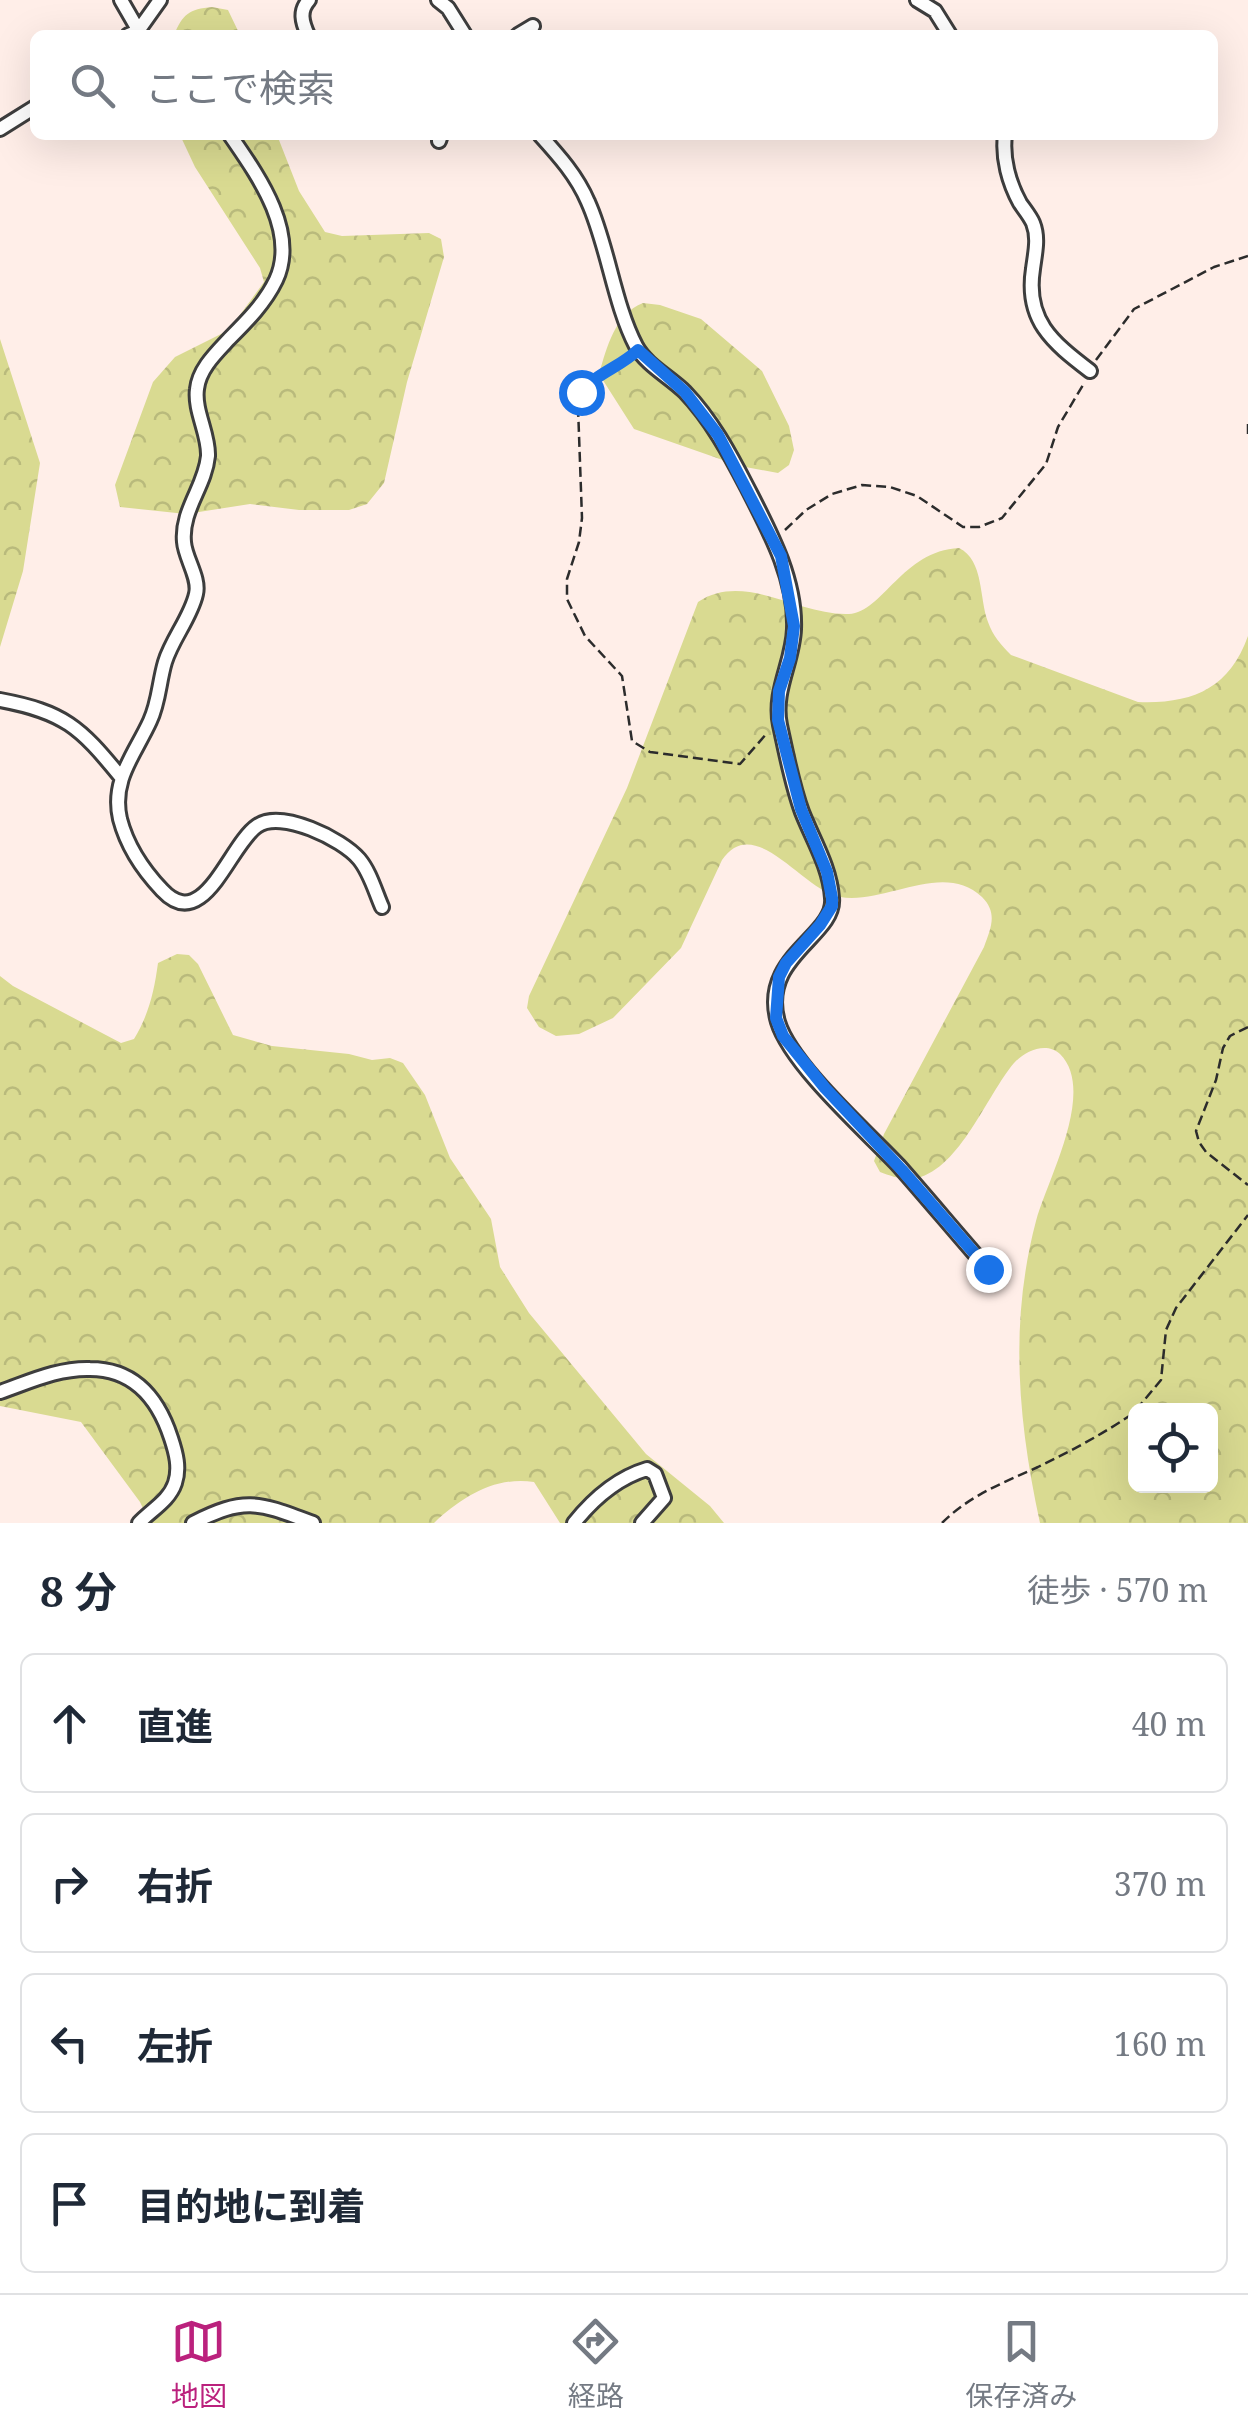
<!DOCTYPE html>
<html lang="ja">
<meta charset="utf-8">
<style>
body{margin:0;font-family:"Noto Serif","Noto Sans JP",serif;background:#f2f2f3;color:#1f2937}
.controls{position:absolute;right:30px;bottom:30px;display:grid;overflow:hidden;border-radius:15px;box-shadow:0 10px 40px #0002}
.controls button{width:90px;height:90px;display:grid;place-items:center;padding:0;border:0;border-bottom:2px solid #e0e1e3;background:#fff;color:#1f2937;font:50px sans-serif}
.stop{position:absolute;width:30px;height:30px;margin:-22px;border:8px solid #1a73e8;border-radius:50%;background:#fff}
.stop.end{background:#1a73e8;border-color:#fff;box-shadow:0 2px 10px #0008}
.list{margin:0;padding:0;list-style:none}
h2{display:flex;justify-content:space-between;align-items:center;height:130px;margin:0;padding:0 40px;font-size:42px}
h2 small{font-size:32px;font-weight:400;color:#747a83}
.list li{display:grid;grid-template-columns:65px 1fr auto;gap:30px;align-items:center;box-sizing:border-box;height:140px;margin:0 20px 20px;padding:0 20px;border:2px solid #e0e1e3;border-radius:15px}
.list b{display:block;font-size:38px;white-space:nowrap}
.list em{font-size:32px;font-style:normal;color:#747a83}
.icon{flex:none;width:55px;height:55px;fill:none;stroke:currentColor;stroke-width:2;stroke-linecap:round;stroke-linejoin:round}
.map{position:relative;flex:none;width:1248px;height:1523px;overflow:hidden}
.search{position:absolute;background:#fff;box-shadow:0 10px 40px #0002;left:30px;right:30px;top:30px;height:110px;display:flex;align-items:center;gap:25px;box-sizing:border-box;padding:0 35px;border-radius:15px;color:#747a83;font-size:38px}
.sheet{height:770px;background:#fff}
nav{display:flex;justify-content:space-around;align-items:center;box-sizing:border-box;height:140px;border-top:2px solid #e0e1e3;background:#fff;font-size:28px;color:#747a83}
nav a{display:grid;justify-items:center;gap:5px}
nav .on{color:#bb217d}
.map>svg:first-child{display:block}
</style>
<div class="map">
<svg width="1248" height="1523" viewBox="0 0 1248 1523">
<defs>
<pattern id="forest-crowns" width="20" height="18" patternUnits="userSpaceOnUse" patternTransform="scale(2.5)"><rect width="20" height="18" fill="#d9da91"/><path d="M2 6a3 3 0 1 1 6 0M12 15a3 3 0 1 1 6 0" fill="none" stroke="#b9ba7c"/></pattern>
</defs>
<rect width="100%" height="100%" fill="#ffeee8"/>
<!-- forest -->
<path fill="url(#forest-crowns)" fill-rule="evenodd" d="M212 7 228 10 240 35H174C183 14 189 9 212 7Z
M180 135H277L299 191 325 232 342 236 429 233 441 239 444 257 407 382 384 483 367 504 349 510H299L250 504 186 514 120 507 115 485 153 382 175 357 229 330 264 282 260 268 195 167Z
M643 303 660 305 701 319 762 371 789 426 794 450 789 465 778 473 740 466 634 429 599 374C607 347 615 314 643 303Z
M0 339 40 463 23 571 0 647Z
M959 548C984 560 979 598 988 622 993 636 1001 645 1011 655L1138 702C1192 704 1229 689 1248 636V1523H1040C1018 1421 1009 1323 1036 1221 1047 1180 1097 1091 1060 1054 1046 1041 1025 1051 1014 1063 987 1095 960 1168 917 1178 904 1181 891 1176 880 1172L874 1161 884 1134 984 947C991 928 998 913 982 897 943 860 885 905 840 897 802 890 755 812 722 860L681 948 613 1018 579 1034 556 1036 539 1027 527 1008 529 996 627 788 698 602C745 571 798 616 849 614 883 612 902 551 959 548ZM1136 1410H1210V1486H1136Z
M177 954 189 955 198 964 233 1035 272 1046 349 1054 372 1060 390 1058 403 1063 425 1095 450 1158 491 1219 500 1267 529 1313 646 1454 710 1506 724 1523H560L534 1482C495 1476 462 1497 434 1523H150L140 1502 81 1422 0 1406V976L13 986 121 1043 134 1039C149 1014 154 992 158 963Z"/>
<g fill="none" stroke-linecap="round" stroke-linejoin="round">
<defs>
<path id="street" d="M121 0 140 33
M438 0 448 8 465 35
M917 0 935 11 950 35
M128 35 138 31 160 0
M308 35C302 22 299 11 309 0
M518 35 533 26
M0 129 35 107
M230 135C256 173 299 231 276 280 265 303 247 321 229 339 216 353 199 369 197 389 194 411 209 434 208 456 205 487 181 510 184 542 185 558 200 578 196 594 191 617 172 639 165 662 159 682 159 702 150 721 135 754 111 780 120 819 127 846 143 870 162 890 204 935 229 845 257 826 281 809 342 839 359 859 370 872 375 891 382 907
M540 135C559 156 577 176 588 202 608 246 614 304 636 346 646 365 670 377 685 392 711 419 730 454 747 487 769 530 796 579 794 629 793 662 773 691 780 725 786 753 792 785 802 812 813 840 830 867 832 898 836 936 759 957 778 1022 791 1065 867 1132 899 1166 929 1200 958 1235 988 1269
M1005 135C1002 158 1009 183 1020 203 1024 209 1030 216 1033 223 1039 238 1035 253 1033 269 1025 320 1052 342 1090 371
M439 141 441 135
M0 700C64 712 80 727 120 776
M0 1392C29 1382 58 1368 90 1369 134 1369 158 1398 171 1438 176 1453 180 1468 175 1483 169 1501 151 1510 139 1523
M193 1523C246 1496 259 1503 313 1523
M574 1523C594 1498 617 1478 647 1469L655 1474 664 1498 642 1523"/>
</defs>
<!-- street casing -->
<use href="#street" stroke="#3d3d3d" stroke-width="18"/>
<!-- path -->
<path stroke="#2c2c2c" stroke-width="2.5" stroke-dasharray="10 5" stroke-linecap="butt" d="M630 357C608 379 586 371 578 407L582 518 579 542 567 579V599L585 636 622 676 632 741 650 752 740 764 768 732
M1096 360 1134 309 1214 267 1248 256
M1248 424V438
M785 530 806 510 832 494 862 485 890 487 917 496 963 527H979L1002 518 1046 464 1058 427 1083 385
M1248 1027 1230 1036 1223 1048 1216 1080 1196 1131 1199 1142 1206 1152 1248 1185
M1136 1410 1161 1380 1166 1330 1176 1308 1248 1215
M942 1523C970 1495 1003 1483 1038 1467 1071 1451 1105 1433 1135 1412"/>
<!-- street -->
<use href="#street" stroke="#fff" stroke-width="12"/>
</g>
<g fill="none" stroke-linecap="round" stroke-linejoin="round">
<!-- route -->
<path stroke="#1a73e8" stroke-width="12" d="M581 392C597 373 620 367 638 350L685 392 718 435 781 556 794 626 790 658 779 691 778 720 801 809 827 872 832 898V906L820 925 786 963 779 977 776 1018 783 1036 825 1088 902 1170 988 1269"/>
</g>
</svg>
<div class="controls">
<button><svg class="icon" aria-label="locate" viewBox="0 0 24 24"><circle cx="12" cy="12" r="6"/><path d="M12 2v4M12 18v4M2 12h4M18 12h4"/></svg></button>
</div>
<div class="stop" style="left:581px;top:392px"></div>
<div class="stop end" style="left:988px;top:1269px"></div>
<div class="search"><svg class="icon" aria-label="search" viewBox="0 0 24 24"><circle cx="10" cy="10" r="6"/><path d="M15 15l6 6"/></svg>ここで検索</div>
</div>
<section class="sheet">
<h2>8 分<small>徒歩 · 570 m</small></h2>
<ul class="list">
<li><svg class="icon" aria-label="ahead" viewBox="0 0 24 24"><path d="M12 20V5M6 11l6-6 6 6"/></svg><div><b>直進</b></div><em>40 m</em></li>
<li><svg class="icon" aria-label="right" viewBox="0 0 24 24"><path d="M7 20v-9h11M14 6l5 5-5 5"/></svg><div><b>右折</b></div><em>370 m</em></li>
<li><svg class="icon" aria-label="left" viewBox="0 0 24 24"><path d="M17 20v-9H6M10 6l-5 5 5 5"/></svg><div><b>左折</b></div><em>160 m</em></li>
<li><svg class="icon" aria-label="arrive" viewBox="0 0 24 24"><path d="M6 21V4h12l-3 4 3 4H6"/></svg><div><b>目的地に到着</b></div></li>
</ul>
</section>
<nav>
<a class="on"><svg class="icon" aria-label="map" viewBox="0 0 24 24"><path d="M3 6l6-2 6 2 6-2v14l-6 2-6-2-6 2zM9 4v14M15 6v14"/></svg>地図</a>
<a><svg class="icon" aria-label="directions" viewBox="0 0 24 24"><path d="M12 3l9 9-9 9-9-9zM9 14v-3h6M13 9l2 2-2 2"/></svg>経路</a>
<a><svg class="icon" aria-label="saved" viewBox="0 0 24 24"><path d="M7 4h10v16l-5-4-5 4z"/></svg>保存済み</a>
</nav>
